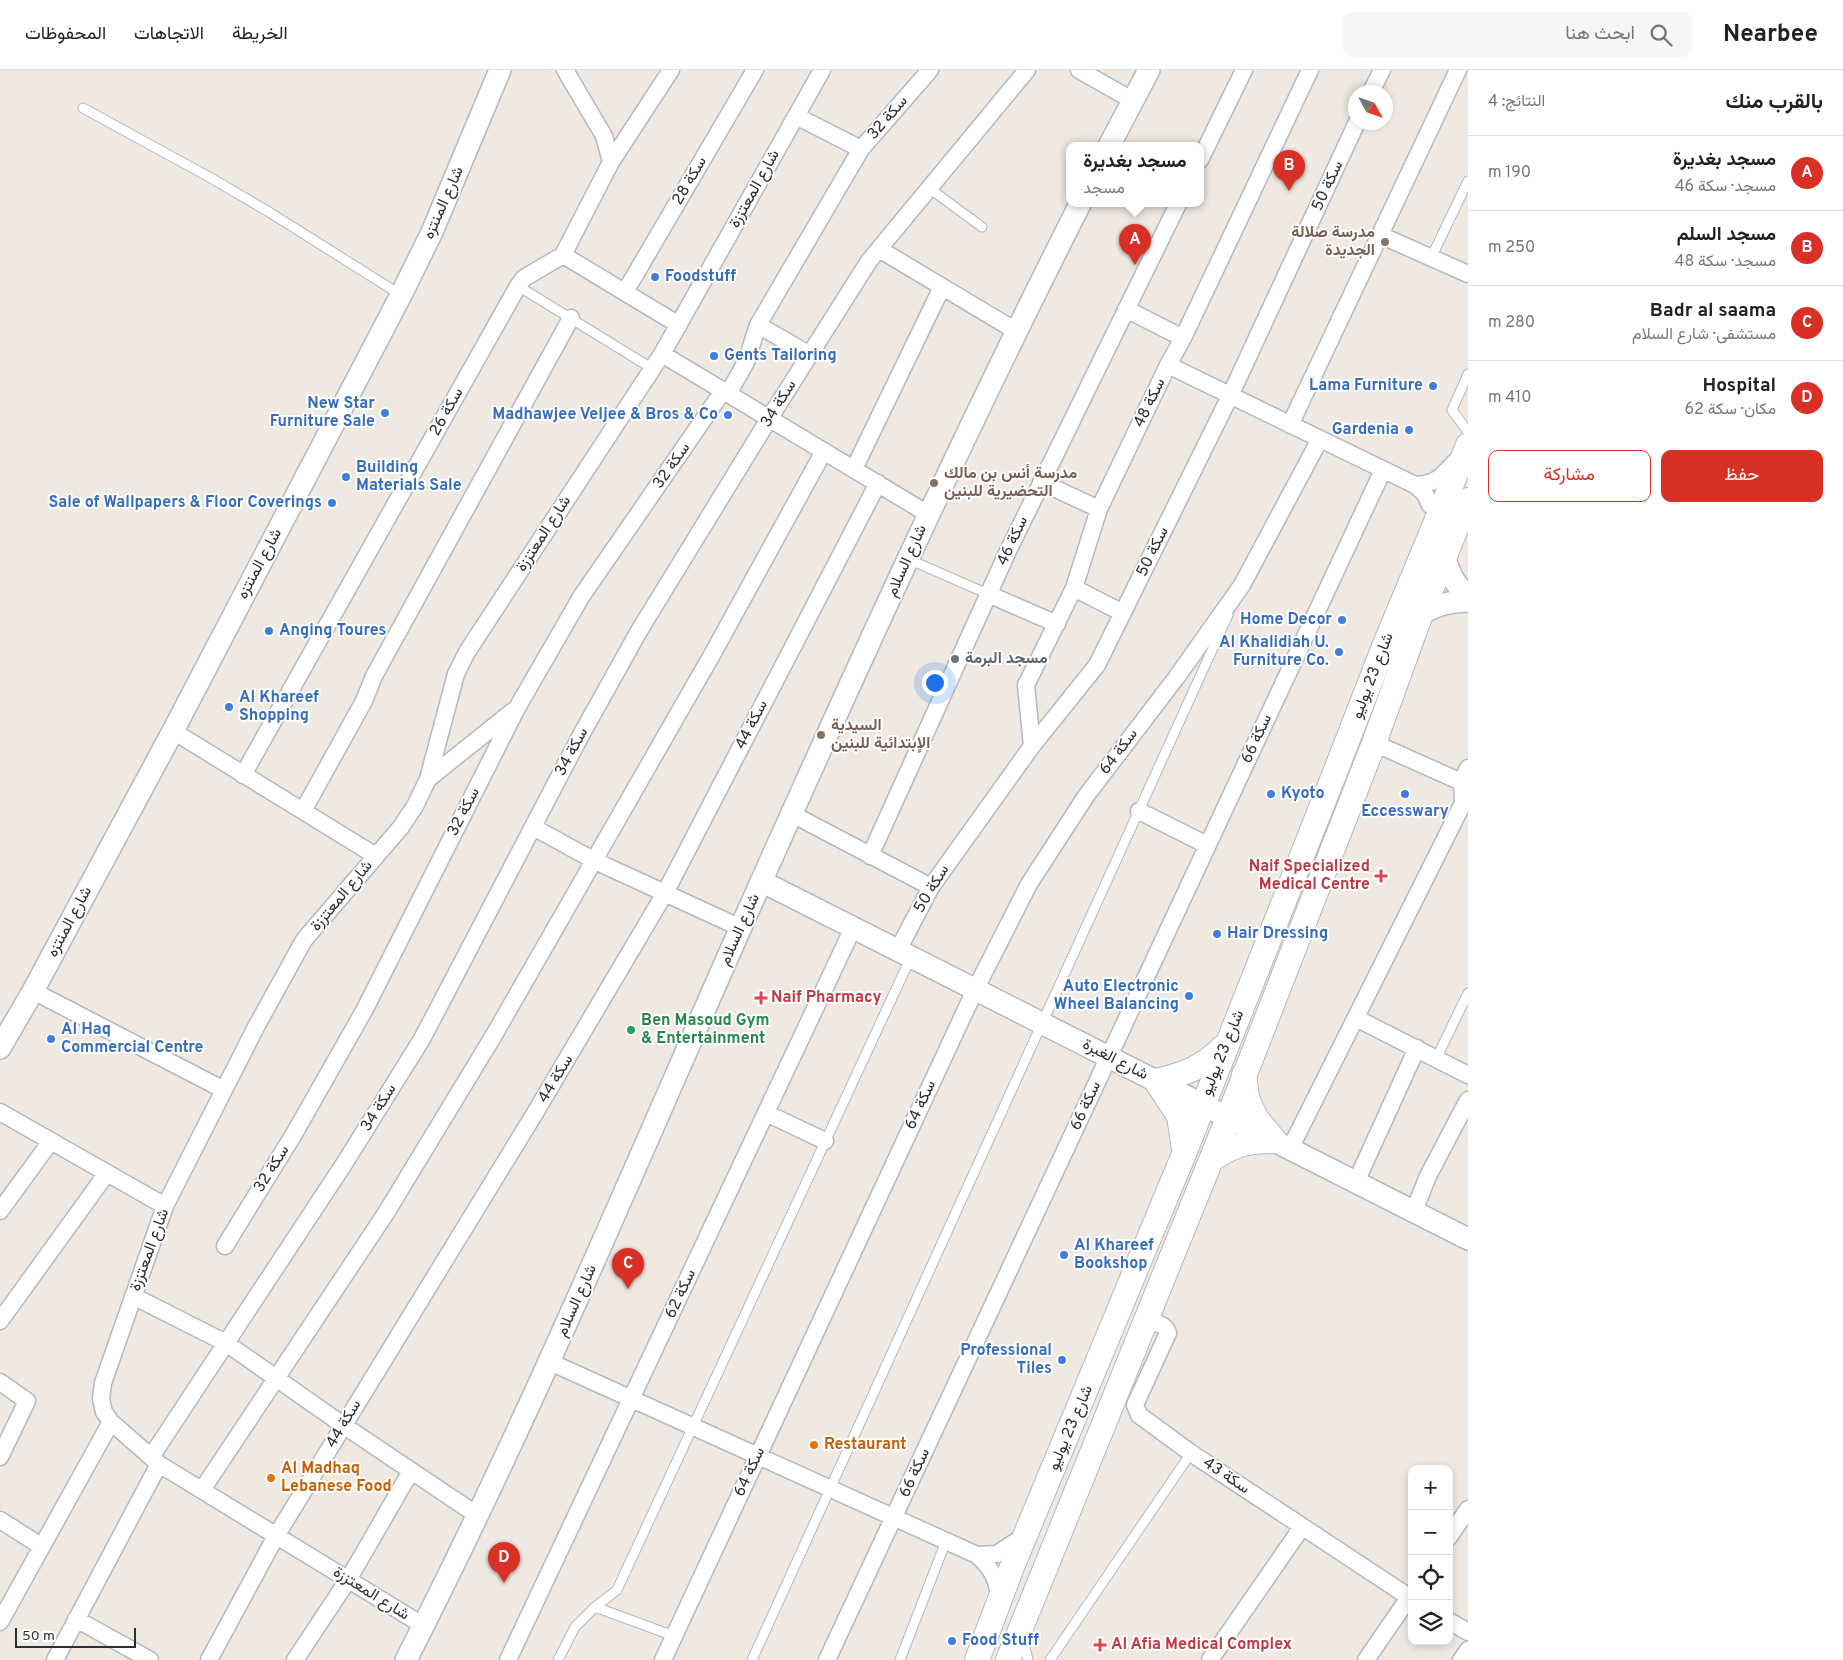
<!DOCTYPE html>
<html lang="ar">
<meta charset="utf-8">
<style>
body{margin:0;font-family:Overpass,Vazirmatn,sans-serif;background:#f6f6f6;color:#222;direction:rtl}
.controls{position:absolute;right:15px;bottom:15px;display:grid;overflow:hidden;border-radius:10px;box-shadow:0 2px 8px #0003}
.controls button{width:45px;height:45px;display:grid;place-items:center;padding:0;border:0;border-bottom:1px solid #e0e0e0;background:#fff;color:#222;font:25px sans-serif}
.compass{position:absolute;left:1348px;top:15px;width:45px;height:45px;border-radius:50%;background:#fff;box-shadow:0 2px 8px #0003;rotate:130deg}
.scale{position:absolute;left:15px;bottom:12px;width:121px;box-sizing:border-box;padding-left:5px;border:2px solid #2e2e2e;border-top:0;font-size:14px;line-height:18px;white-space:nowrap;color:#2e2e2e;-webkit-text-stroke:4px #fff;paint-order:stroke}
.you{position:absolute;left:934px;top:612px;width:18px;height:18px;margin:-12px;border:4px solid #fff;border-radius:50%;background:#1a73e8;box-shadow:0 0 0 8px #1a73e833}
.badge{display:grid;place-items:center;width:32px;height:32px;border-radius:50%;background:#d93025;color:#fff;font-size:16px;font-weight:700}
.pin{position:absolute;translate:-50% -41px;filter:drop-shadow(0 1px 2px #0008)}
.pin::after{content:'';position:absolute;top:26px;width:18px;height:15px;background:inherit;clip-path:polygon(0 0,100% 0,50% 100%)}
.popup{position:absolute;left:1066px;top:72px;width:138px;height:65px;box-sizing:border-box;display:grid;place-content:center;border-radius:10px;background:#fff;filter:drop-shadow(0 1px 4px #0005);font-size:16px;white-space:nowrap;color:#767676}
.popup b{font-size:19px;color:#222}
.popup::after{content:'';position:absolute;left:50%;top:100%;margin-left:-10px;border:10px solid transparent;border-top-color:#fff}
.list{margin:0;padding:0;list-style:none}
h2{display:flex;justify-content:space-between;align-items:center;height:65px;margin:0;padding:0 20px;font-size:21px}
h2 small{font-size:16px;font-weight:400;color:#767676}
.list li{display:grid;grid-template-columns:32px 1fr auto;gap:15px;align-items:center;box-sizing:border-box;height:75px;padding:0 20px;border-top:1px solid #e0e0e0}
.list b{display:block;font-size:19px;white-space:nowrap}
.list p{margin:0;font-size:16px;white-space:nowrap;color:#767676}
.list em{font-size:16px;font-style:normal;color:#767676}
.actions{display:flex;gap:10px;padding:15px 20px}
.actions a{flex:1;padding:11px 0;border:1px solid #d93025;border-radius:10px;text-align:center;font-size:18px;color:#d93025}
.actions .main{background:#d93025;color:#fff}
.icon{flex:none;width:28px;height:28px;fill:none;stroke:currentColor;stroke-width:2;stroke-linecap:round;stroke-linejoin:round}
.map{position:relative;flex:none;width:1468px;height:1590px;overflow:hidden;direction:ltr}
header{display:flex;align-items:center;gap:30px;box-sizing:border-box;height:70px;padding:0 25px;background:#fff;border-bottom:1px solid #e0e0e0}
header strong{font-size:24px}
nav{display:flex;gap:28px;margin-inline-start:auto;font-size:18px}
.search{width:350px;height:45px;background:#f6f6f6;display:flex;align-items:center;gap:12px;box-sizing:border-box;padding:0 18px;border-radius:10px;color:#767676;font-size:19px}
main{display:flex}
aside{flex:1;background:#fff}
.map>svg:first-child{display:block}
</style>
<header>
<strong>Nearbee</strong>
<div class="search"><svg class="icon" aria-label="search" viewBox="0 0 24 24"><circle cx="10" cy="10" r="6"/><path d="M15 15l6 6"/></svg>ابحث هنا</div>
<nav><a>الخريطة</a><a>الاتجاهات</a><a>المحفوظات</a></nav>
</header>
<main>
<aside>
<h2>بالقرب منك<small>النتائج: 4</small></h2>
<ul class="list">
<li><span class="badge">A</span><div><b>مسجد بغديرة</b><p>مسجد · سكة 46</p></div><em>190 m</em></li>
<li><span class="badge">B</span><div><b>مسجد السلم</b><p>مسجد · سكة 48</p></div><em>250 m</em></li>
<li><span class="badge">C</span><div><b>Badr al saama</b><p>مستشفى · شارع السلام</p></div><em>280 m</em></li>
<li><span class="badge">D</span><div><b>Hospital</b><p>مكان · سكة 62</p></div><em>410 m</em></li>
</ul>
<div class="actions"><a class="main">حفظ</a><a>مشاركة</a></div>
</aside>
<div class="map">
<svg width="1468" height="1590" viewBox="0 0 1468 1590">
<rect width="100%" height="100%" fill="#efe9e1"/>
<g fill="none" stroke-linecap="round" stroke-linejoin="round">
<defs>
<path id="service" d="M83 38 211 108 269 142 401 225
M929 118 982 157
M1431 188 1468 111
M518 216 653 299
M1468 304 1452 340 1468 362
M908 489 988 524
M1436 989 1468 923
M595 1537 674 1566
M1023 1568 1028 1590
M558 1590 575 1557 595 1537 617 1520 911 887
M752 1590 1228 545
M900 1590 946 1471
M1050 1590 1191 1383"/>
<path id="minor" d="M565 0 604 66 611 92
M1079 0 1132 30
M1371 22 1382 0
M796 46 861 79
M1200 90 1244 0
M1380 165 1468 204
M879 179 1016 261
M563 185 679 255
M625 222 755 0
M1126 239 1183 268
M758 255 861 79 930 0
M662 284 928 444
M1168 295 1415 415 1425 424 1430 435 1443 431
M728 324 746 292 758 255 810 285
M1290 355 1458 0
M854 399 942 217
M1041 412 1099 439
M1415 415C1437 414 1442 406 1456 391
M1074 518 1123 543
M988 524 1057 554
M173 661 376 786
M1374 673 1468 715
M1032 676 1026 615 1074 518 1099 439 1168 295 1183 268 1310 0
M243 705 518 216 524 208 563 185 611 92 671 0
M428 709 513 641
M303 741 364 631 374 606 571 248
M1139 741 1207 775
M792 744 931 817
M533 757 595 791 741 858
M870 786 1008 481 1178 134
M898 880 931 817 1032 676 1097 595 1230 326 1357 52
M33 921 224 1020
M1356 948 1468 1005
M0 1042 165 1136
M766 1043 825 1071
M1290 1079 1463 733 1462 711 1468 698
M1356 1112 1417 978
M0 1141 51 1071
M1414 1141 1428 1106 1468 1030
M225 1176 294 1064 365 939 517 638 581 527 723 321
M133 1226 226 1273 343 1355 477 1445
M0 1251 107 1103
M1146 1251C1155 1253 1165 1253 1168 1263L1135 1335 1139 1345 1191 1383 1412 1529
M550 1292 977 1485C993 1500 996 1507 1000 1529
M0 1312 27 1331 0 1387
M151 1387 344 1094 422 969 581 665 639 561 769 349 869 191 1027 0
M202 1420 386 1143 494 965 713 583 824 381
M0 1450 41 1476
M1449 1467 1468 1439
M977 1485 997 1484 1024 1466
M76 1549 150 1590
M1449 1551 1468 1562
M0 1552 111 1352
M424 1556 159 1394 111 1352 104 1342 101 1329 103 1313 165 1136 256 957 304 870 401 757 415 736 428 709 456 604 467 582 662 284 822 0
M55 1590 159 1394
M209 1590 276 1466 535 1043 665 823 878 413
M295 1590 348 1510 411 1401
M508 1590 853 858
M663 1590 975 920 1029 814 1086 726 1176 608 1242 515 1320 369
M827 1590 1383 400
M1210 1590 1302 1457
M1366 1590 1412 1523
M1461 1590 1468 1580"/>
<path id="tertiary" d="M1109 76 1149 0
M1444 486C1450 505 1454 513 1468 527
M1421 544C1438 534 1449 532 1468 531
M761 811 1468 1169
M0 978 33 921 173 661 401 225 432 162 500 0
M406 1590C536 1336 645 1072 761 812 863 584 967 357 1080 134"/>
<path id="secondary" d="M1244 1004 1247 1028 1256 1048 1275 1071
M1184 1080 1179 1046 1156 1011C1185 1004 1202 998 1223 977
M1212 1089C1236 1074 1246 1071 1275 1071
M977 1590 1012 1497 1184 1084 1334 705 1385 574 1468 375
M1008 1590 1228 1048 1374 673 1421 544 1468 430"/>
</defs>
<!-- service casing -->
<use href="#service" stroke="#b4b7c1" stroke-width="11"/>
<!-- minor casing -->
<use href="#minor" stroke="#b4b7c1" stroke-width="19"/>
<!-- tertiary casing -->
<use href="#tertiary" stroke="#b4b7c1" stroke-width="24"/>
<!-- secondary casing -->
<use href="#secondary" stroke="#b4b7c1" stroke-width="26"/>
<!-- service -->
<use href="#service" stroke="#fff" stroke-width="9"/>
<!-- minor -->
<use href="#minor" stroke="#fff" stroke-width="16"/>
<!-- tertiary -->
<use href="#tertiary" stroke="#fff" stroke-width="21"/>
<!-- secondary -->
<use href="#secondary" stroke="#fff" stroke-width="24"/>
</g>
<!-- markers -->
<g fill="#8d6e63" stroke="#fff" stroke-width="2">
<circle cx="1385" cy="172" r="5"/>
<circle cx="934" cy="413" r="5"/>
<circle cx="821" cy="665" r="5"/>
</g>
<g fill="#3f7fe0" stroke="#fff" stroke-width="2">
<circle cx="655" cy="207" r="5"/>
<circle cx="714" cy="286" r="5"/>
<circle cx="1433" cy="316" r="5"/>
<circle cx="385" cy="343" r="5"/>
<circle cx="728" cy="345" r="5"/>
<circle cx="1409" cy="360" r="5"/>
<circle cx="346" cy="407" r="5"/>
<circle cx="332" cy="433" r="5"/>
<circle cx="1342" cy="550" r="5"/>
<circle cx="269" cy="561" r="5"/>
<circle cx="1339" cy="582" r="5"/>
<circle cx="229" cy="637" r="5"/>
<circle cx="1271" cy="724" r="5"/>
<circle cx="1405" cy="724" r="5"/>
<circle cx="1217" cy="864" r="5"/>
<circle cx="1189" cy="926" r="5"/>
<circle cx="51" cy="969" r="5"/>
<circle cx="1064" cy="1185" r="5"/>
<circle cx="1062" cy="1290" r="5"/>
<circle cx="952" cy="1571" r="5"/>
</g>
<circle fill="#6b7280" stroke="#fff" stroke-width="2" cx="955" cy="589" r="5"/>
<g fill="#e0444e" stroke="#fff" stroke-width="2">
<path d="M1378.5 798.5h5v5h5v5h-5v5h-5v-5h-5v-5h5z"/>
<path d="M758.5 920.5h5v5h5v5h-5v5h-5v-5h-5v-5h5z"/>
<path d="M1097.5 1567.5h5v5h5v5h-5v5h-5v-5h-5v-5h5z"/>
</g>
<circle fill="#2e9e5b" stroke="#fff" stroke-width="2" cx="631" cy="960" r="5"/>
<g fill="#e8710a" stroke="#fff" stroke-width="2">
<circle cx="814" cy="1375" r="5"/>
<circle cx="271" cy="1408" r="5"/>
</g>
<g text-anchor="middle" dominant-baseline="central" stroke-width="4" stroke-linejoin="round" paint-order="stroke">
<!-- street labels -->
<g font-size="16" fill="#2e2e2e" stroke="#fff">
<text transform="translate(888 48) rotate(-49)">سكة 32</text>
<text transform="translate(690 111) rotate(-60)">سكة 28</text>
<text transform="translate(1328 116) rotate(-65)">سكة 50</text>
<text transform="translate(755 119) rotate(-61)">شارع المعتززة</text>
<text transform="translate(444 133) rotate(-66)">شارع المنتزه</text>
<text transform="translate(1150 333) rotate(-64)">سكة 48</text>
<text transform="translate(779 334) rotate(-58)">سكة 34</text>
<text transform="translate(447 342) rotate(-61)">سكة 26</text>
<text transform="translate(672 396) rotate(-55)">سكة 32</text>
<text transform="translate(544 464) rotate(-57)">شارع المعتززة</text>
<text transform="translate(1013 471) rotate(-65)">سكة 46</text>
<text transform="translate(1153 482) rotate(-64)">سكة 50</text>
<text transform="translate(907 491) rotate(-66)">شارع السلام</text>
<text transform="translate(260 494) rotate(-62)">شارع المنتزه</text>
<text transform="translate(1373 606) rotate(-69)">شارع 23 يوليو</text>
<text transform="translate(752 655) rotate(-63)">سكة 44</text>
<text transform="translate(1257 669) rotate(-65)">سكة 66</text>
<text transform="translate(572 682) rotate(-62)">سكة 34</text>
<text transform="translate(1119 682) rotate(-53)">سكة 64</text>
<text transform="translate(464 742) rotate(-63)">سكة 32</text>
<text transform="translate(932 819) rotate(-59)">سكة 50</text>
<text transform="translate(342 826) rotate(-50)">شارع المعتززة</text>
<text transform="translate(70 852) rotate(-62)">شارع المنتزه</text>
<text transform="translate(740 860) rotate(-66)">شارع السلام</text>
<text transform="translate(1223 983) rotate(-68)">شارع 23 يوليو</text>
<text transform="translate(1115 990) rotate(27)">شارع الغبرة</text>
<text transform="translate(556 1009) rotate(-59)">سكة 44</text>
<text transform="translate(921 1035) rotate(-65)">سكة 64</text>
<text transform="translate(1086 1036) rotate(-65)">سكة 66</text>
<text transform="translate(379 1038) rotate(-58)">سكة 34</text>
<text transform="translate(272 1099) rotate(-58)">سكة 32</text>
<text transform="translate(150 1180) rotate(-70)">شارع المعتززة</text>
<text transform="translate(681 1224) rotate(-65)">سكة 62</text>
<text transform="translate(577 1231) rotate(-66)">شارع السلام</text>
<text transform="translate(344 1354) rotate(-59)">سكة 44</text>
<text transform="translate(1071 1358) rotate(-67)">شارع 23 يوليو</text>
<text transform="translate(750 1402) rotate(-65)">سكة 64</text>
<text transform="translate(915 1403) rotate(-65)">سكة 66</text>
<text transform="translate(1226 1406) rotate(34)">سكة 43</text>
<text transform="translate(371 1524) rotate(32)">شارع المعتززة</text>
</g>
<!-- education labels -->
<g font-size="16" font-weight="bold" fill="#785e54" stroke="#fff" text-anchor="start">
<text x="1375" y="163" text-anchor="end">مدرسة صلالة<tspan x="1375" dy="18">الجديدة</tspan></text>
<text x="944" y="404">مدرسة أنس بن مالك<tspan x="944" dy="18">التحضيرية للبنين</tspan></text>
<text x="831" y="656">السيدية<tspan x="831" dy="18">الإبتدائية للبنين</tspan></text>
</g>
<!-- shop labels -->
<g font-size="16" font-weight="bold" fill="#366cbe" stroke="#fff" text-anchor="start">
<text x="665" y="207">Foodstuff</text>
<text x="724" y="286">Gents Tailoring</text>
<text x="1423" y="316" text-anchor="end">Lama Furniture</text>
<text x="375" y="334" text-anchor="end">New Star<tspan x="375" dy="18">Furniture Sale</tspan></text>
<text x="718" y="345" text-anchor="end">Madhawjee Veljee &amp; Bros &amp; Co</text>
<text x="1399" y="360" text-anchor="end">Gardenia</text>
<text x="356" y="398">Building<tspan x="356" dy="18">Materials Sale</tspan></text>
<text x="322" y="433" text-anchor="end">Sale of Wallpapers &amp; Floor Coverings</text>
<text x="1332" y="550" text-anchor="end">Home Decor</text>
<text x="279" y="561">Anging Toures</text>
<text x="1329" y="573" text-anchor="end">Al Khalidiah U.<tspan x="1329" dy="18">Furniture Co.</tspan></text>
<text x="239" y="628">Al Khareef<tspan x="239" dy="18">Shopping</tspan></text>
<text x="1281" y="724">Kyoto</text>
<text x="1405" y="742" text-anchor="middle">Eccesswary</text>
<text x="1227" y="864">Hair Dressing</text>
<text x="1179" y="917" text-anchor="end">Auto Electronic<tspan x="1179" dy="18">Wheel Balancing</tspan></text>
<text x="61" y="960">Al Haq<tspan x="61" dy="18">Commercial Centre</tspan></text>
<text x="1074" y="1176">Al Khareef<tspan x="1074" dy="18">Bookshop</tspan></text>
<text x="1052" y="1281" text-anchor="end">Professional<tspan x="1052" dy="18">Tiles</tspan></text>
<text x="962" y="1571">Food Stuff</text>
</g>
<!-- worship labels -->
<g font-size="16" font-weight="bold" fill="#5b616d" stroke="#fff" text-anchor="start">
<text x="965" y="589">مسجد البرمة</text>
</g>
<!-- health labels -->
<g font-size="16" font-weight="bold" fill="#be3a42" stroke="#fff" text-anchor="start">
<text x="1370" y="797" text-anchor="end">Naif Specialized<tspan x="1370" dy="18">Medical Centre</tspan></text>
<text x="771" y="928">Naif Pharmacy</text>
<text x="1111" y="1575">Al Afia Medical Complex</text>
</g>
<!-- leisure labels -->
<g font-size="16" font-weight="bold" fill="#27864d" stroke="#fff" text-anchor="start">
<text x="641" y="951">Ben Masoud Gym<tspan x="641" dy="18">&amp; Entertainment</tspan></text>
</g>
<!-- food labels -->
<g font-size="16" font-weight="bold" fill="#c56008" stroke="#fff" text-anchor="start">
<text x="824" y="1375">Restaurant</text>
<text x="281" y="1399">Al Madhaq<tspan x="281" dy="18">Lebanese Food</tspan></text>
</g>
</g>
</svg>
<div class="controls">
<button>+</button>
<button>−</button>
<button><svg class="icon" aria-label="locate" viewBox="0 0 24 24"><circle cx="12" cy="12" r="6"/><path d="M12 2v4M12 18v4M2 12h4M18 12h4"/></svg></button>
<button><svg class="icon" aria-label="layers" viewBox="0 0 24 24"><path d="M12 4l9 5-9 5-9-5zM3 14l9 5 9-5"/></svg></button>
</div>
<svg class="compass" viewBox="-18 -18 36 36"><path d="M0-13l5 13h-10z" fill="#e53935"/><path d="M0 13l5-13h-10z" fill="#767676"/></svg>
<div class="scale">50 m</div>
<div class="you"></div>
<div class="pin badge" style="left:1135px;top:195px">A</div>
<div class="popup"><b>مسجد بغديرة</b>مسجد</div>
<div class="pin badge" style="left:1289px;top:121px">B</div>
<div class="pin badge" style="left:628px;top:1219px">C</div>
<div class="pin badge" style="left:504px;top:1513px">D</div>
</div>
</main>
